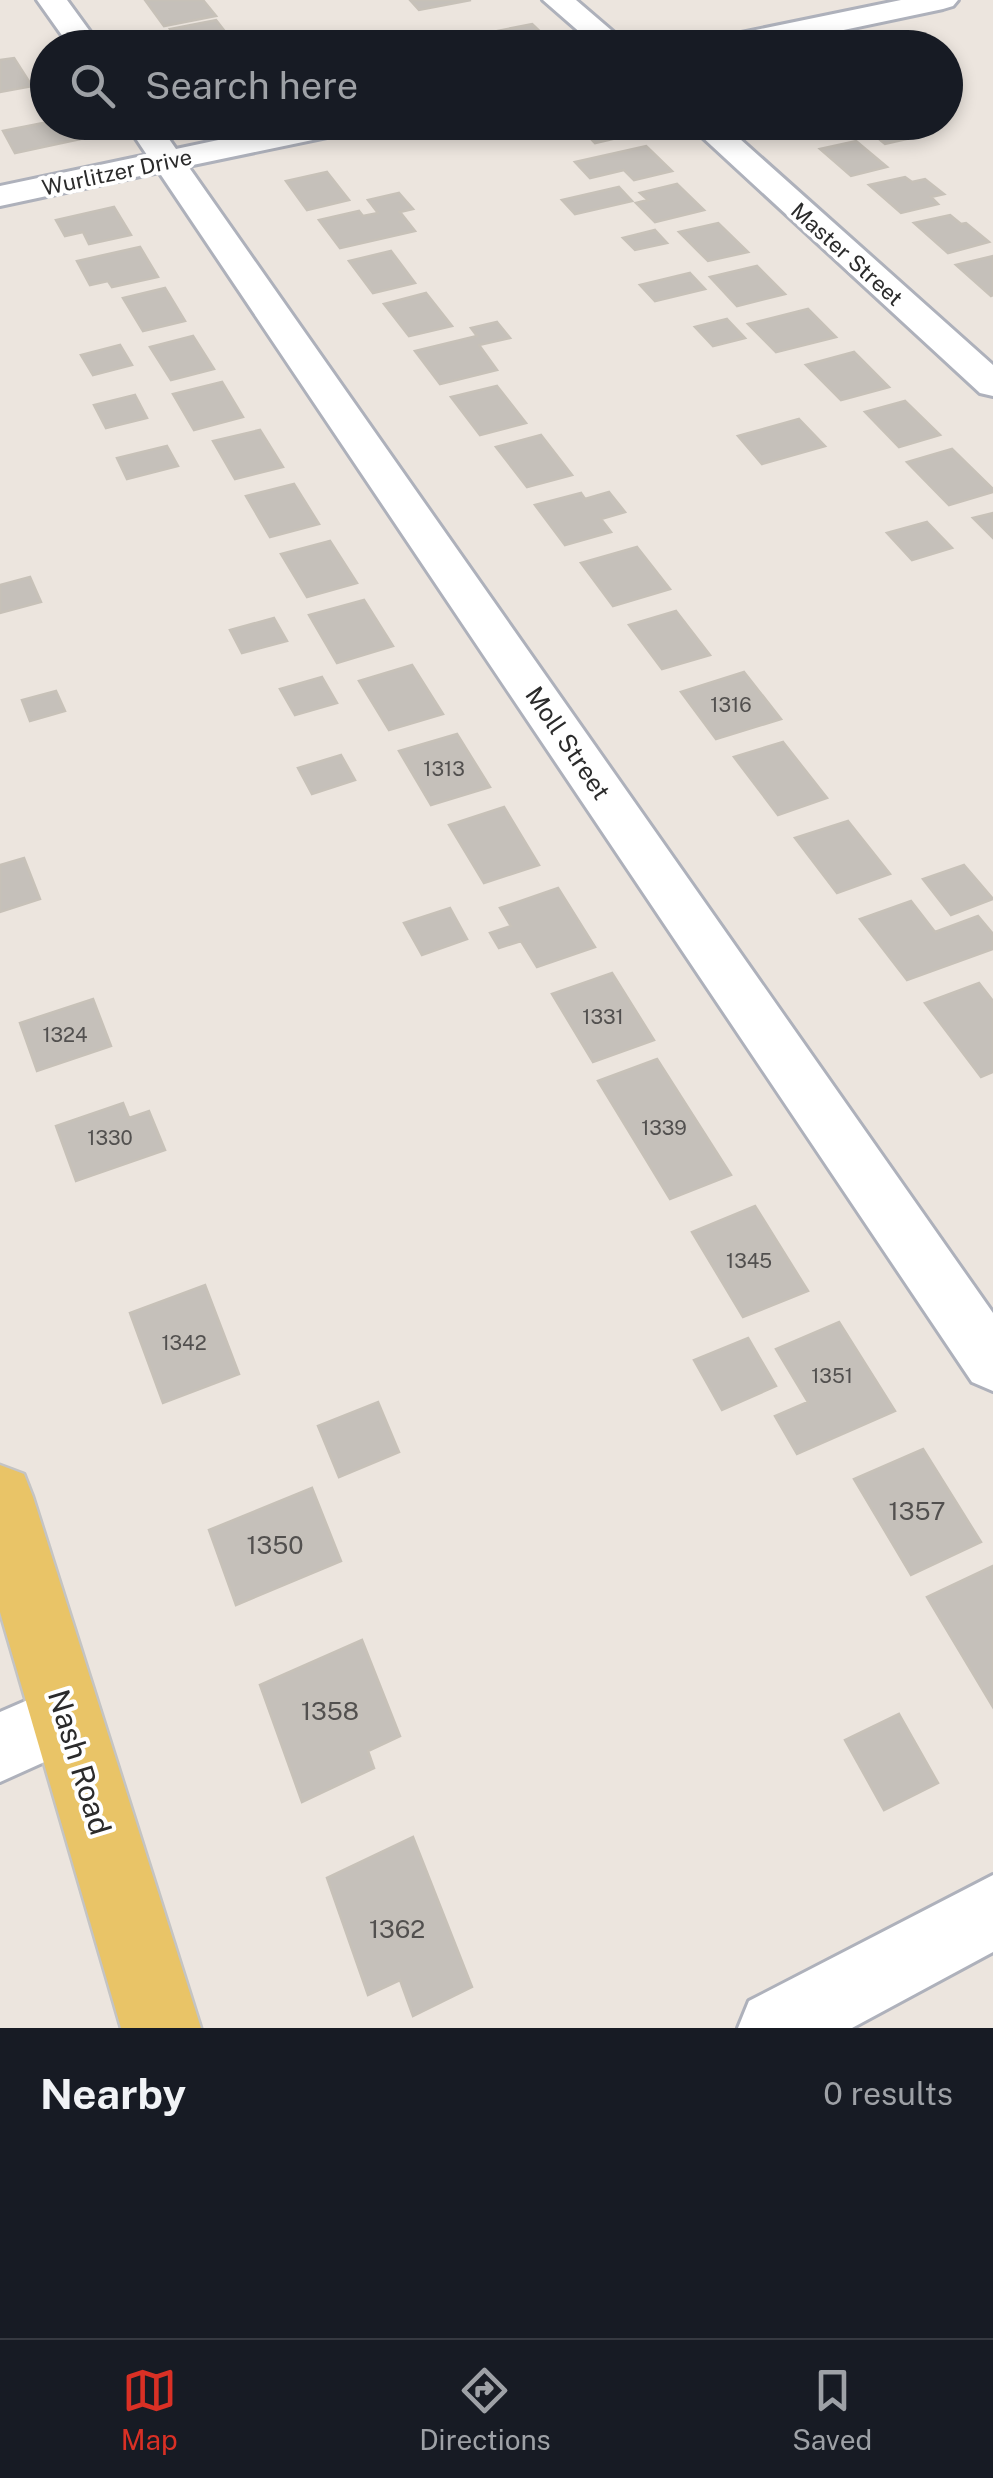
<!DOCTYPE html>
<style>
body{margin:0;font-family:"Public Sans",sans-serif;background:#20242c;color:#f1f3f6}
.list{margin:0;padding:0;list-style:none}
h2{display:flex;justify-content:space-between;align-items:center;height:130px;margin:0;padding:0 40px;font-size:42px}
h2 small{font-size:32px;font-weight:400;color:#9ea1a6}
.icon{flex:none;width:55px;height:55px;fill:none;stroke:currentColor;stroke-width:2;stroke-linecap:round;stroke-linejoin:round}
.map{position:relative;flex:none;width:993px;height:2028px;overflow:hidden}
.search{position:absolute;background:#171b24;box-shadow:0 5px 15px #0003;left:30px;right:30px;top:30px;height:110px;display:flex;align-items:center;gap:25px;box-sizing:border-box;padding:0 35px;border-radius:55px;color:#9ea1a6;font-size:38px}
.sheet{height:310px;background:#171b24}
nav{display:flex;justify-content:space-around;align-items:center;box-sizing:border-box;height:140px;border-top:2px solid #363941;background:#171b24;font-size:28px;color:#9ea1a6}
nav a{display:grid;justify-items:center;gap:5px}
nav .on{color:#d93025}
.map>svg:first-child{display:block}
</style>
<div class="map">
<svg width="993" height="2028" viewBox="0 0 993 2028">
<rect width="100%" height="100%" fill="#ece5de"/>
<!-- building -->
<path fill="#c5c0ba" stroke="#c7c1b8" stroke-width="2.5" d="M145 0H203L216 16 164 26Z
M410 0H471L419 10Z
M216 20 237 47 184 48 170 29Z
M532 24 551 42 489 48 477 35Z
M464 36 475 48H408Z
M14 58 32 86 0 92V60Z
M48 122H71L81 139 15 153 3 131Z
M575 122H622L634 134 595 143Z
M785 122H838L846 130 811 137Z
M909 122 924 135 885 144 869 131Z
M856 141 887 167 851 176 820 149Z
M646 146 672 171 634 180 624 170 590 178 575 162Z
M327 172 349 200 307 210 286 181Z
M905 177 912 182 925 179 944 194 931 197 938 204 901 213 869 185Z
M677 184 704 210 655 222 636 203 648 200 640 193Z
M619 187 632 201 575 214 562 200Z
M399 193 413 209 400 212 415 231 340 248 319 220 359 211 363 216 378 213 368 200Z
M114 207 131 235 89 244 83 232 65 236 56 220Z
M950 215 961 224 966 223 989 242 948 253 914 223Z
M718 223 748 252 708 261 679 232Z
M655 230 667 243 635 250 623 238Z
M140 247 158 277 112 287 108 281 90 285 77 261Z
M391 251 415 283 373 293 349 261Z
M993 256V295L991 296 956 265Z
M757 266 785 294 737 306 710 277Z
M690 273 705 289 655 301 640 285Z
M165 288 185 321 143 331 123 298Z
M426 293 452 326 409 336 384 304Z
M808 309 836 337 776 352 748 324Z
M727 319 745 338 713 346 695 327Z
M497 322 510 338 479 345 497 370 440 384 415 351 477 336 471 328Z
M193 336 214 369 171 380 150 347Z
M120 345 132 365 93 375 81 355Z
M854 352 889 387 841 400 806 365Z
M222 382 243 417 194 430 173 394Z
M497 386 526 423 480 435 451 397Z
M135 395 147 418 106 428 94 405Z
M905 401 940 435 899 447 865 412Z
M799 419 825 446 762 464 738 436Z
M260 430 283 467 235 479 213 441Z
M541 435 572 475 527 487 496 447Z
M167 446 178 466 127 479 117 458Z
M952 449 993 489V492L949 505 907 462Z
M294 484 319 524 270 537 246 496Z
M609 492 625 512 601 519 611 532 565 545 535 505 581 493 585 499Z
M993 513V538L973 518Z
M927 522 952 548 912 560 887 533Z
M330 541 357 583 307 597 281 554Z
M637 547 670 589 613 606 581 563Z
M30 577 41 602 0 613V585Z
M364 600 393 646 337 663 309 615Z
M676 611 710 655 662 669 629 625Z
M274 618 287 641 242 653 230 630Z
M412 665 443 714 389 730 359 681Z
M744 672 781 719 716 739 681 692Z
M322 677 337 703 295 715 280 689Z
M56 691 65 711 30 721 22 700Z
M457 734 490 787 431 805 399 751Z
M783 742 827 798 778 815 734 757Z
M341 755 355 780 312 794 298 768Z
M504 807 539 865 484 883 449 825Z
M848 821 890 874 837 893 795 838Z
M24 858 40 899 0 912V865Z
M964 865 993 899 951 915 923 879Z
M558 888 595 947 537 967 521 941 499 948 490 933 511 926 500 908Z
M911 901 935 932 978 916 993 934V949L907 980 860 919Z
M450 908 467 939 422 955 404 923Z
M612 973 654 1040 593 1062 552 994Z
M979 983 993 1001V1072L981 1077 925 1003Z
M93 999 111 1046 37 1071 20 1023Z
M657 1059 731 1175 670 1199 598 1081Z
M123 1103 129 1118 149 1111 165 1150 76 1181 56 1126Z
M755 1206 808 1291 743 1317 692 1232Z
M205 1285 239 1374 163 1403 130 1313Z
M839 1322 895 1411 797 1454 775 1416 808 1402 776 1349Z
M748 1338 776 1386 722 1410 694 1360Z
M378 1402 399 1452 339 1477 318 1426Z
M923 1449 981 1542 911 1575 854 1479Z
M312 1488 341 1561 236 1605 209 1530Z
M993 1566V1707L927 1597Z
M362 1640 400 1736 368 1751 374 1768 302 1802 260 1685Z
M899 1714 938 1783 884 1810 845 1740Z
M413 1837 472 1987 413 2016 400 1980 368 1995 327 1878Z"/>
<g fill="none" stroke-linecap="round" stroke-linejoin="round">
<defs>
<path id="minor" d="M37 0H67L102 48H71Z
M543 0H576L632 48H598Z
M901 0H958L953 6 943 9 758 48H697L701 42 712 39Z
M125 122H157L176 149 303 122H367L362 129 351 132 188 166 993 1313V1391L972 1382 159 172 0 206V186L147 155Z
M686 122H721L993 365V396L980 393Z
M67 1683 91 1693 101 1717 91 1741 0 1782V1712Z
M993 1875V1952L852 2028H738L749 2001Z"/>
<path id="major" d="M0 1465 24 1474 33 1497 201 2028H121L0 1612Z"/>
</defs>
<!-- minor casing -->
<use href="#minor" stroke="#aeb1bb" stroke-width="6"/>
<!-- major casing -->
<use href="#major" stroke="#c4c4c4" stroke-width="5"/>
<!-- minor -->
<use href="#minor" fill="#fff" fill-rule="evenodd"/>
<!-- major -->
<use href="#major" fill="#e9c467" fill-rule="evenodd"/>
</g>
<g text-anchor="middle" dominant-baseline="central" stroke-width="8" stroke-linejoin="round" paint-order="stroke">
<!-- number labels -->
<g font-size="20" fill="#52504f">
<text x="731" y="705">1316</text>
<text x="444" y="769">1313</text>
<text x="603" y="1017">1331</text>
<text x="65" y="1035">1324</text>
<text x="664" y="1128">1339</text>
<text x="110" y="1138">1330</text>
<text x="749" y="1261">1345</text>
<text x="184" y="1343">1342</text>
<text x="832" y="1376">1351</text>
</g>
<!-- far-street labels -->
<g font-size="22" fill="#2b2b2b" stroke="#fff">
<text transform="translate(117 172) rotate(-12)">Wurlitzer Drive</text>
<text transform="translate(847 254) rotate(42)">Master Street</text>
</g>
<!-- street labels -->
<g font-size="25" fill="#2b2b2b" stroke="#fff">
<text transform="translate(568 743) rotate(56)">Moll Street</text>
</g>
<!-- near-number labels -->
<g font-size="25" fill="#52504f">
<text x="917" y="1511">1357</text>
<text x="275" y="1545">1350</text>
<text x="330" y="1711">1358</text>
<text x="397" y="1929">1362</text>
</g>
<!-- near-street labels -->
<g font-size="30" fill="#2b2b2b" stroke="#fff">
<text transform="translate(80 1762) rotate(73)">Nash Road</text>
</g>
</g>
</svg>
<div class="search"><svg class="icon" aria-label="search" viewBox="0 0 24 24"><circle cx="10" cy="10" r="6"/><path d="M15 15l6 6"/></svg>Search here</div>
</div>
<section class="sheet">
<h2>Nearby<small>0 results</small></h2>
<ul class="list">
</ul>
</section>
<nav>
<a class="on"><svg class="icon" aria-label="map" viewBox="0 0 24 24"><path d="M3 6l6-2 6 2 6-2v14l-6 2-6-2-6 2zM9 4v14M15 6v14"/></svg>Map</a>
<a><svg class="icon" aria-label="directions" viewBox="0 0 24 24"><path d="M12 3l9 9-9 9-9-9zM9 14v-3h6M13 9l2 2-2 2"/></svg>Directions</a>
<a><svg class="icon" aria-label="saved" viewBox="0 0 24 24"><path d="M7 4h10v16l-5-4-5 4z"/></svg>Saved</a>
</nav>
